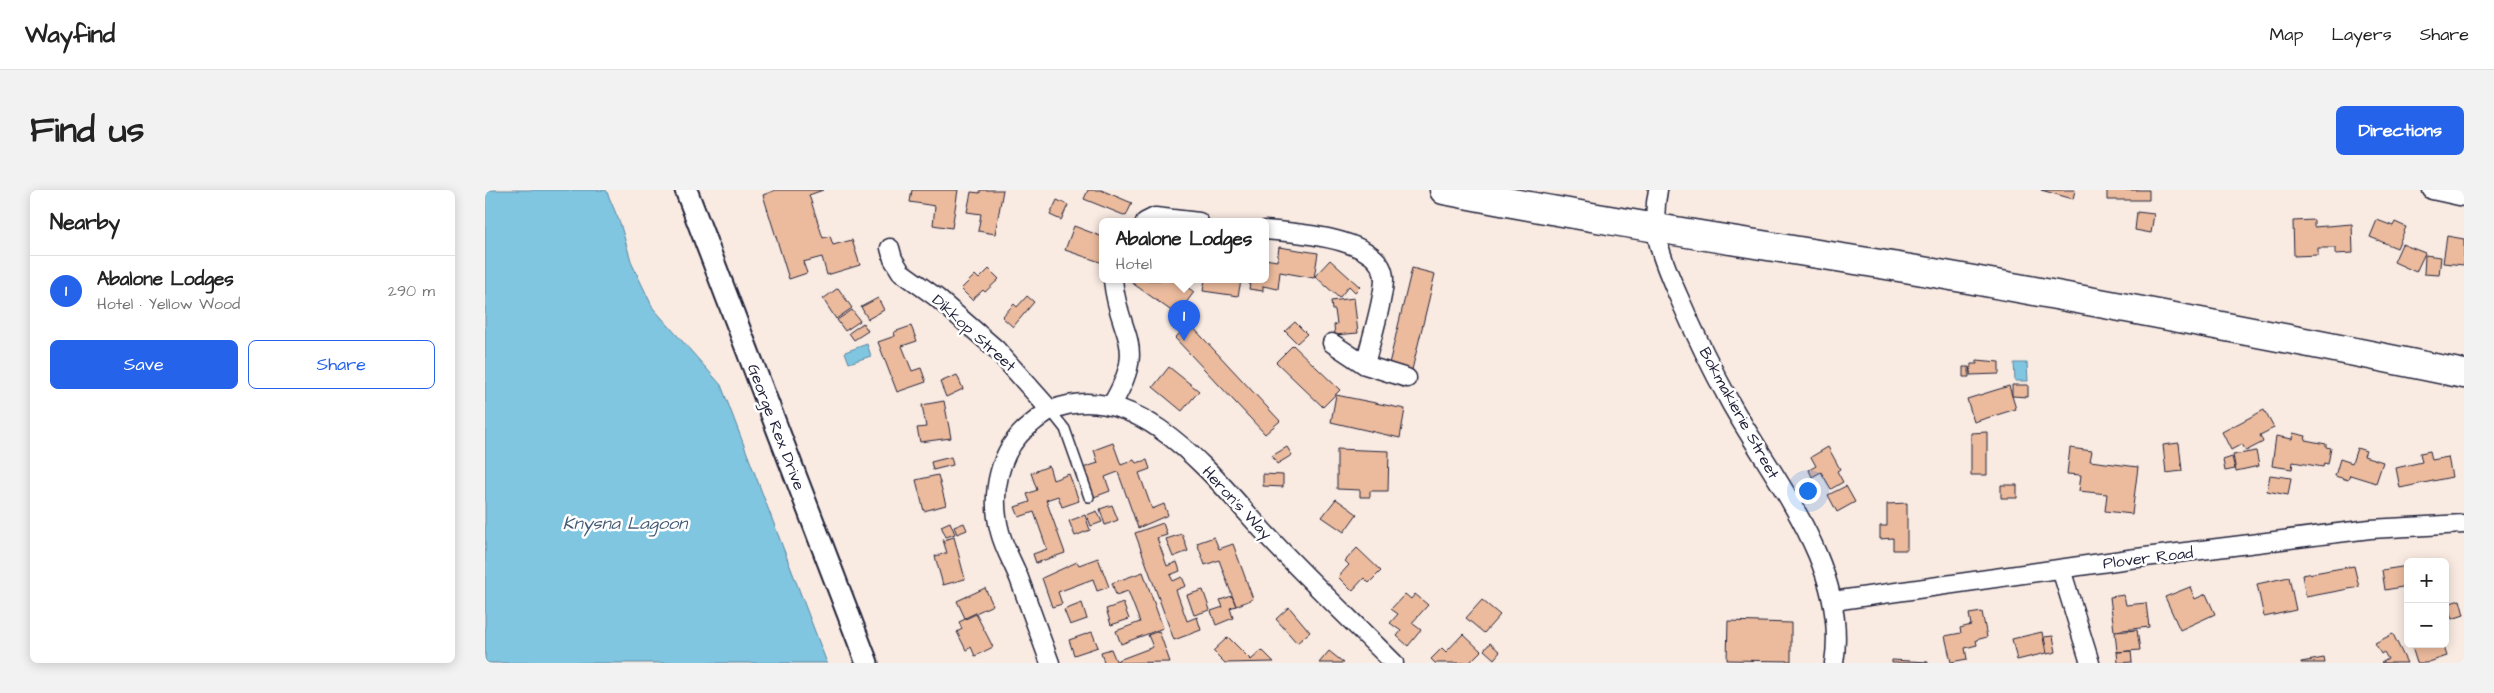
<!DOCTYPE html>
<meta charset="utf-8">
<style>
body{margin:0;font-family:"Architects Daughter",sans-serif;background:#f2f2f2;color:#222}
.controls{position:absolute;right:15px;bottom:15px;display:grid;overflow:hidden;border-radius:8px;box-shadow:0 2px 12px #0003}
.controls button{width:45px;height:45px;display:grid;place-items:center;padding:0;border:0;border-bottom:1px solid #e0e0e0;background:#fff;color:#222;font:25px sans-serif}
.you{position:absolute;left:1322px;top:300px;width:18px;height:18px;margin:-12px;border:4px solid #fff;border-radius:50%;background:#1a73e8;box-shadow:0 0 0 8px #1a73e833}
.badge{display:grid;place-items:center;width:32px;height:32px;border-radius:50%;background:#2563eb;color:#fff;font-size:16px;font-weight:700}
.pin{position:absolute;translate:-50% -41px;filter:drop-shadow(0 1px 2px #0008)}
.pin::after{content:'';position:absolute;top:26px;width:18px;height:15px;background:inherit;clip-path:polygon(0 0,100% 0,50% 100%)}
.popup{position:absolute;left:614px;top:28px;width:170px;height:65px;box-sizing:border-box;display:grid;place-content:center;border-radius:8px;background:#fff;filter:drop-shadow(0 1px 4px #0005);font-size:16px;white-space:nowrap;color:#767676}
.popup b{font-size:19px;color:#222}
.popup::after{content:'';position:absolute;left:50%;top:100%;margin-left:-10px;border:10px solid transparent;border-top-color:#fff}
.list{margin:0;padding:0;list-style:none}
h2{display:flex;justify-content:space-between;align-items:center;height:65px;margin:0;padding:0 20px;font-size:21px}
h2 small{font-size:16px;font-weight:400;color:#767676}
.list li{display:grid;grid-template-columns:32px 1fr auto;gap:15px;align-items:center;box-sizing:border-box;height:70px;padding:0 20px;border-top:1px solid #e0e0e0}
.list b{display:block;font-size:19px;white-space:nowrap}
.list p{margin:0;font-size:16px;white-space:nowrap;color:#767676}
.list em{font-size:16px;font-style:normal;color:#767676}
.actions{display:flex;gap:10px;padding:15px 20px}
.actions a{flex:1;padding:11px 0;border:1px solid #2563eb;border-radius:8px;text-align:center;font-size:18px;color:#2563eb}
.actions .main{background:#2563eb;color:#fff}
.map{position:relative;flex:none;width:1979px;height:473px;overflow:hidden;border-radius:8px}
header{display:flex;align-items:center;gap:30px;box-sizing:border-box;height:70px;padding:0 25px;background:#fff;border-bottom:1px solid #e0e0e0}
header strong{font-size:24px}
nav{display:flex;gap:28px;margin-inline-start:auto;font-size:18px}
.intro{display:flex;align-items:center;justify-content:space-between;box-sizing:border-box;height:120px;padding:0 30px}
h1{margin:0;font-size:35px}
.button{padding:12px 22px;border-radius:8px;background:#2563eb;color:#fff;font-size:18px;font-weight:700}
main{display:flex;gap:30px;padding:0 30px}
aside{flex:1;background:#fff;border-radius:8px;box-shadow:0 2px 12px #0003}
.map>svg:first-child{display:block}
</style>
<header>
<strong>Wayfind</strong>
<nav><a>Map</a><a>Layers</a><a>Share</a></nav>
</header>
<div class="intro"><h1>Find us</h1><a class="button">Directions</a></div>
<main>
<aside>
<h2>Nearby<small></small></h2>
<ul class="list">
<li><span class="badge">1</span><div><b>Abalone Lodges</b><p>Hotel · Yellow Wood</p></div><em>290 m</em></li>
</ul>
<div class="actions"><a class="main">Save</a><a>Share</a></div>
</aside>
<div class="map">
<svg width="1979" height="473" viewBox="0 0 1979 473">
<rect width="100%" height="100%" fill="#f9ebe2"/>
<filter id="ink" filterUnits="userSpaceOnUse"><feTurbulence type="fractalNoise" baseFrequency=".02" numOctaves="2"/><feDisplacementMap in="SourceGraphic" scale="10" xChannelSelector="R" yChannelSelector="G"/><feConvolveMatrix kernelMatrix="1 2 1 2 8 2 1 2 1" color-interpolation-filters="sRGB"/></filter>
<g filter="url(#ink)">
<!-- water -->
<path fill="#80c6e1" stroke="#5a849f" d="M0 0H121L135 33 147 74 168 118 236 195 342 473H0Z
M382 154 386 166 364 173 360 162Z
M1529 173H1542L1543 191H1530Z"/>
<!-- building -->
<path fill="#ecbb9d" stroke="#22223b" d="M291 0H338L324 5 338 48 345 46 348 55 367 50 375 75 342 85 337 67 318 72 322 83 304 89 278 5Z
M427 0H473L467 38 448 35 450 16 425 12Z
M495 0H518L510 44 493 41 496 24 482 22 486 2 495 3Z
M603 0H616L647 13 641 26 599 9Z
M1556 0H1590L1588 9Z
M1622 0H1664V10H1622Z
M572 10 583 15 576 30 565 25Z
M1652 22 1669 24 1666 43 1650 40Z
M1829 30V37L1867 34 1868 63 1850 64V58H1833V65L1809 66 1808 31Z
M1892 30 1908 36 1910 32 1921 37 1912 58 1885 47Z
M589 36 618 47V73L580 60Z
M1962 46 1979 49V75L1958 73Z
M1917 54 1940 63 1931 82 1909 72Z
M794 57 833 63 829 88 795 82 793 99 778 96V101L764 99 765 93 756 91 753 106 718 101 720 90H780V69L792 71Z
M1940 65 1956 67 1954 85 1939 84Z
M845 70 875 97 870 102 864 96 854 108 830 86Z
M927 78 950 84 926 184 903 178Z
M504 79 514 89 500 102 498 100 487 110 476 99 490 85 494 89Z
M643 90H692L709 102 692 125Z
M353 98 367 118 351 129 338 109Z
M542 106 549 112 528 137 517 127 529 114 532 117Z
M393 108 399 120 383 129 376 117Z
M869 108 873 143 850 145 849 135 852 134 850 120H847L846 111Z
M367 120 375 131 360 141 352 130Z
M810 132 822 144 812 153 800 141Z
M378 133 383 141 369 150 364 143Z
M705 134 795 231 780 244 690 148Z
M426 136 432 151 417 156 427 181 436 178 441 192 412 202 393 152 410 146 409 142Z
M808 155 855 200 838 217 791 172Z
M1492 170 1514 172V184L1485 185 1486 174H1492Z
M684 177 714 201 697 221 668 197Z
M1478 177H1484V187H1478Z
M472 185 478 199 461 207 455 192Z
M1527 195H1543V207L1527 206Z
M1524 196 1531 219 1489 232 1482 209Z
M851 205 920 219 915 248 846 232Z
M459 211 466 248 435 252 432 238 441 237 437 215Z
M1779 220 1789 238 1775 245 1778 252 1761 261 1757 254 1746 260 1737 242Z
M1502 242V285H1486V243Z
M1808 243 1821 246 1820 250 1841 254V257L1846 258 1843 274 1839 273 1838 277 1808 272 1807 279 1787 276 1791 246 1807 249Z
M628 253 636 275 649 270 651 273 662 270 665 279 654 283 667 319 679 314 683 325 653 338 633 282 620 287 625 301 609 307 598 278 613 273 609 260Z
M1694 253 1697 281 1681 283 1678 255Z
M802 257 807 265 792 274 787 266Z
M1343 257 1355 279 1352 281 1358 292 1346 299 1336 282 1327 287 1324 280 1331 276 1326 267Z
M1585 258 1607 261 1605 271 1653 277 1647 324 1620 321 1622 304 1594 301 1596 285 1582 284Z
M1872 258 1881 261 1879 266 1898 272 1891 293 1865 285 1863 290 1850 286 1855 269 1867 273Z
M852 259 904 261 903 301H885V307H875V300L852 299Z
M1771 261 1774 276 1751 281 1748 265Z
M1945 261 1947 270 1963 267 1967 287 1915 298 1911 278 1937 272 1935 263Z
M466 267 468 275 448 280 446 272Z
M1747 267 1750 279 1740 281 1738 270Z
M564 276 568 290 584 284 594 311 577 317 573 306 561 310 580 363 551 373 548 364 562 359 549 322 534 327 530 317 545 312 542 304 552 300 546 283Z
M778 284 798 285V297L778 296Z
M453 285 461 315 439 321 431 290Z
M1785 285 1806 288 1803 305 1782 301Z
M1516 295H1532V308H1516Z
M1361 296 1370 312 1352 322 1343 305Z
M851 309 872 324 859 342 837 327Z
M1422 313V360H1408V348L1395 349V336H1402V314Z
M627 315 633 330 620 335 615 319Z
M612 321 617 332 606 336 602 325Z
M600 325 605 340 590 346 584 331Z
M465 332 470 344 461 347 456 336Z
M479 333 482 340 472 344 469 337Z
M678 333 682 345 672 348 682 376 692 372 695 381 685 385 688 391 697 387 701 396 691 400 702 431 712 427 716 440 689 450 650 343Z
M697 344 703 361 688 367 681 349Z
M469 347 480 389 458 395 450 366 462 363 458 350Z
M729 347 734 359 748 354 768 409 751 416 734 370 720 375 712 353Z
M872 358 896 381 884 393 879 388 867 401 853 387 864 375 860 371Z
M613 368 624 397 612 401 608 389 573 402 577 414 567 417 557 388 592 372 594 375Z
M1869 376 1874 397 1821 407 1817 385Z
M1923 376V396L1900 400 1897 380Z
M658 382 678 438 636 454 631 441 655 432 643 401 631 405 627 393Z
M1804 387 1811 420 1779 427 1772 394Z
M1705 397 1710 409 1721 404 1730 424 1695 440 1680 407Z
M500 398 508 415 480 428 472 411Z
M718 400 725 420 709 425 702 405Z
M920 404 926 409 930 404 943 415 927 433 936 440 923 456 912 446 916 441 905 433 913 424 906 419Z
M1639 405 1641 415 1661 413 1664 437 1629 441 1625 407Z
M747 406 751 416 745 418 748 428 731 435 726 421 738 417 735 410Z
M997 410 1015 425 999 443 981 428Z
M1975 410 1979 425 1967 429 1962 414Z
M597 413 602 429 585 435 579 420Z
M638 413 644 429 626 435 621 419Z
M804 417 825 442 812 453 791 429Z
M1497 422 1502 447 1491 450 1492 455 1480 458 1482 469 1466 472 1460 446 1476 443 1475 438 1486 435 1484 424Z
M491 424 508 457 490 466 486 457 481 460 472 442 477 439 474 432Z
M1243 431 1306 433V471L1242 470Z
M1652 440 1655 460 1632 462 1630 442Z
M674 441 685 472 619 473 616 462 626 459 631 471 668 457 663 445Z
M607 442 613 457 589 465 584 450Z
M1557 442 1561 463 1532 470 1527 449Z
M978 444 996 461 984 473H950L946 469 957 458 961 462Z
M1908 444 1922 473H1896L1903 469 1899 462 1896 464 1890 453Z
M1568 446 1571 462 1562 464 1559 447Z
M743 447 766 470 777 460 789 472 740 473 728 461Z
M1005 453 1015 462 1009 469 999 460Z
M1926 454H1958L1962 466 1941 473H1932Z
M844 461 859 473H834Z
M1646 461 1647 472 1633 473 1632 462Z
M1839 468 1840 473H1816V472Z
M1407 470 1443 472V473H1407Z"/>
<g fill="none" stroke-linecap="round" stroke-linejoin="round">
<defs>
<path id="service" d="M565 220 580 239 604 307"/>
<path id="minor" d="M1173 0C1164 43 1179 74 1196 112 1211 147 1228 181 1246 214 1290 292 1364 378 1349 473
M1947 0 1979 7
M660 32 670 27 714 32
M780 40C810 43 898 47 899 89 899 110 885 153 880 175
M405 58 408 69 416 82 451 107 511 159 565 220
M847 153 880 175 922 188
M626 216C664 152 634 150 628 90
M1576 379 1605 473
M1348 411 1644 369 1885 339 1979 334
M565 473C555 445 544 416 534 388 528 373 519 358 515 342 505 305 513 260 545 235 551 230 559 223 566 220 658 183 738 300 791 355 830 396 870 434 909 473"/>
<path id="tertiary" d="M201 0 382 473"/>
<path id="trunk" d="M959 0C1116 31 1274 54 1432 80 1615 112 1797 147 1979 184"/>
</defs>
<!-- service casing -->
<use href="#service" stroke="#22223b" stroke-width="12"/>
<!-- minor casing -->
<use href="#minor" stroke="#22223b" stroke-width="21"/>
<!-- tertiary casing -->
<use href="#tertiary" stroke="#22223b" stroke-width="25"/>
<!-- trunk casing -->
<use href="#trunk" stroke="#22223b" stroke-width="31"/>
<!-- service -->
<use href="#service" stroke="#fff" stroke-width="9"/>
<!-- minor -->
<use href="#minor" stroke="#fff" stroke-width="18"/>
<!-- tertiary -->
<use href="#tertiary" stroke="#fff" stroke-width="21"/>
<!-- trunk -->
<use href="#trunk" stroke="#fff" stroke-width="28"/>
</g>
</g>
<g text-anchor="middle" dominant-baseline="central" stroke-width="5" stroke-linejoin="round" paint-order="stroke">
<!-- street labels -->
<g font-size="16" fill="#22223b" stroke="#fff">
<text transform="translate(489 143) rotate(42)">Dikkop Street</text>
<text transform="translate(1254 223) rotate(61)">Bokmakierie Street</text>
<text transform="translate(291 237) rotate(69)">George Rex Drive</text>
<text transform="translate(752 313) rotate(47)">Heron's Way</text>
<text transform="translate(1663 368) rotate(-7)">Plover Road</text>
</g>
<!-- water labels -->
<g font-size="18" font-style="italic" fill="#435b75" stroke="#fff">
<text x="140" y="333">Knysna Lagoon</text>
</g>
</g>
</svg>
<div class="controls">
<button>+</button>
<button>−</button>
</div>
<div class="you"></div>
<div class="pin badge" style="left:699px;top:151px">1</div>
<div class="popup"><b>Abalone Lodges</b>Hotel</div>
</div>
</main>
